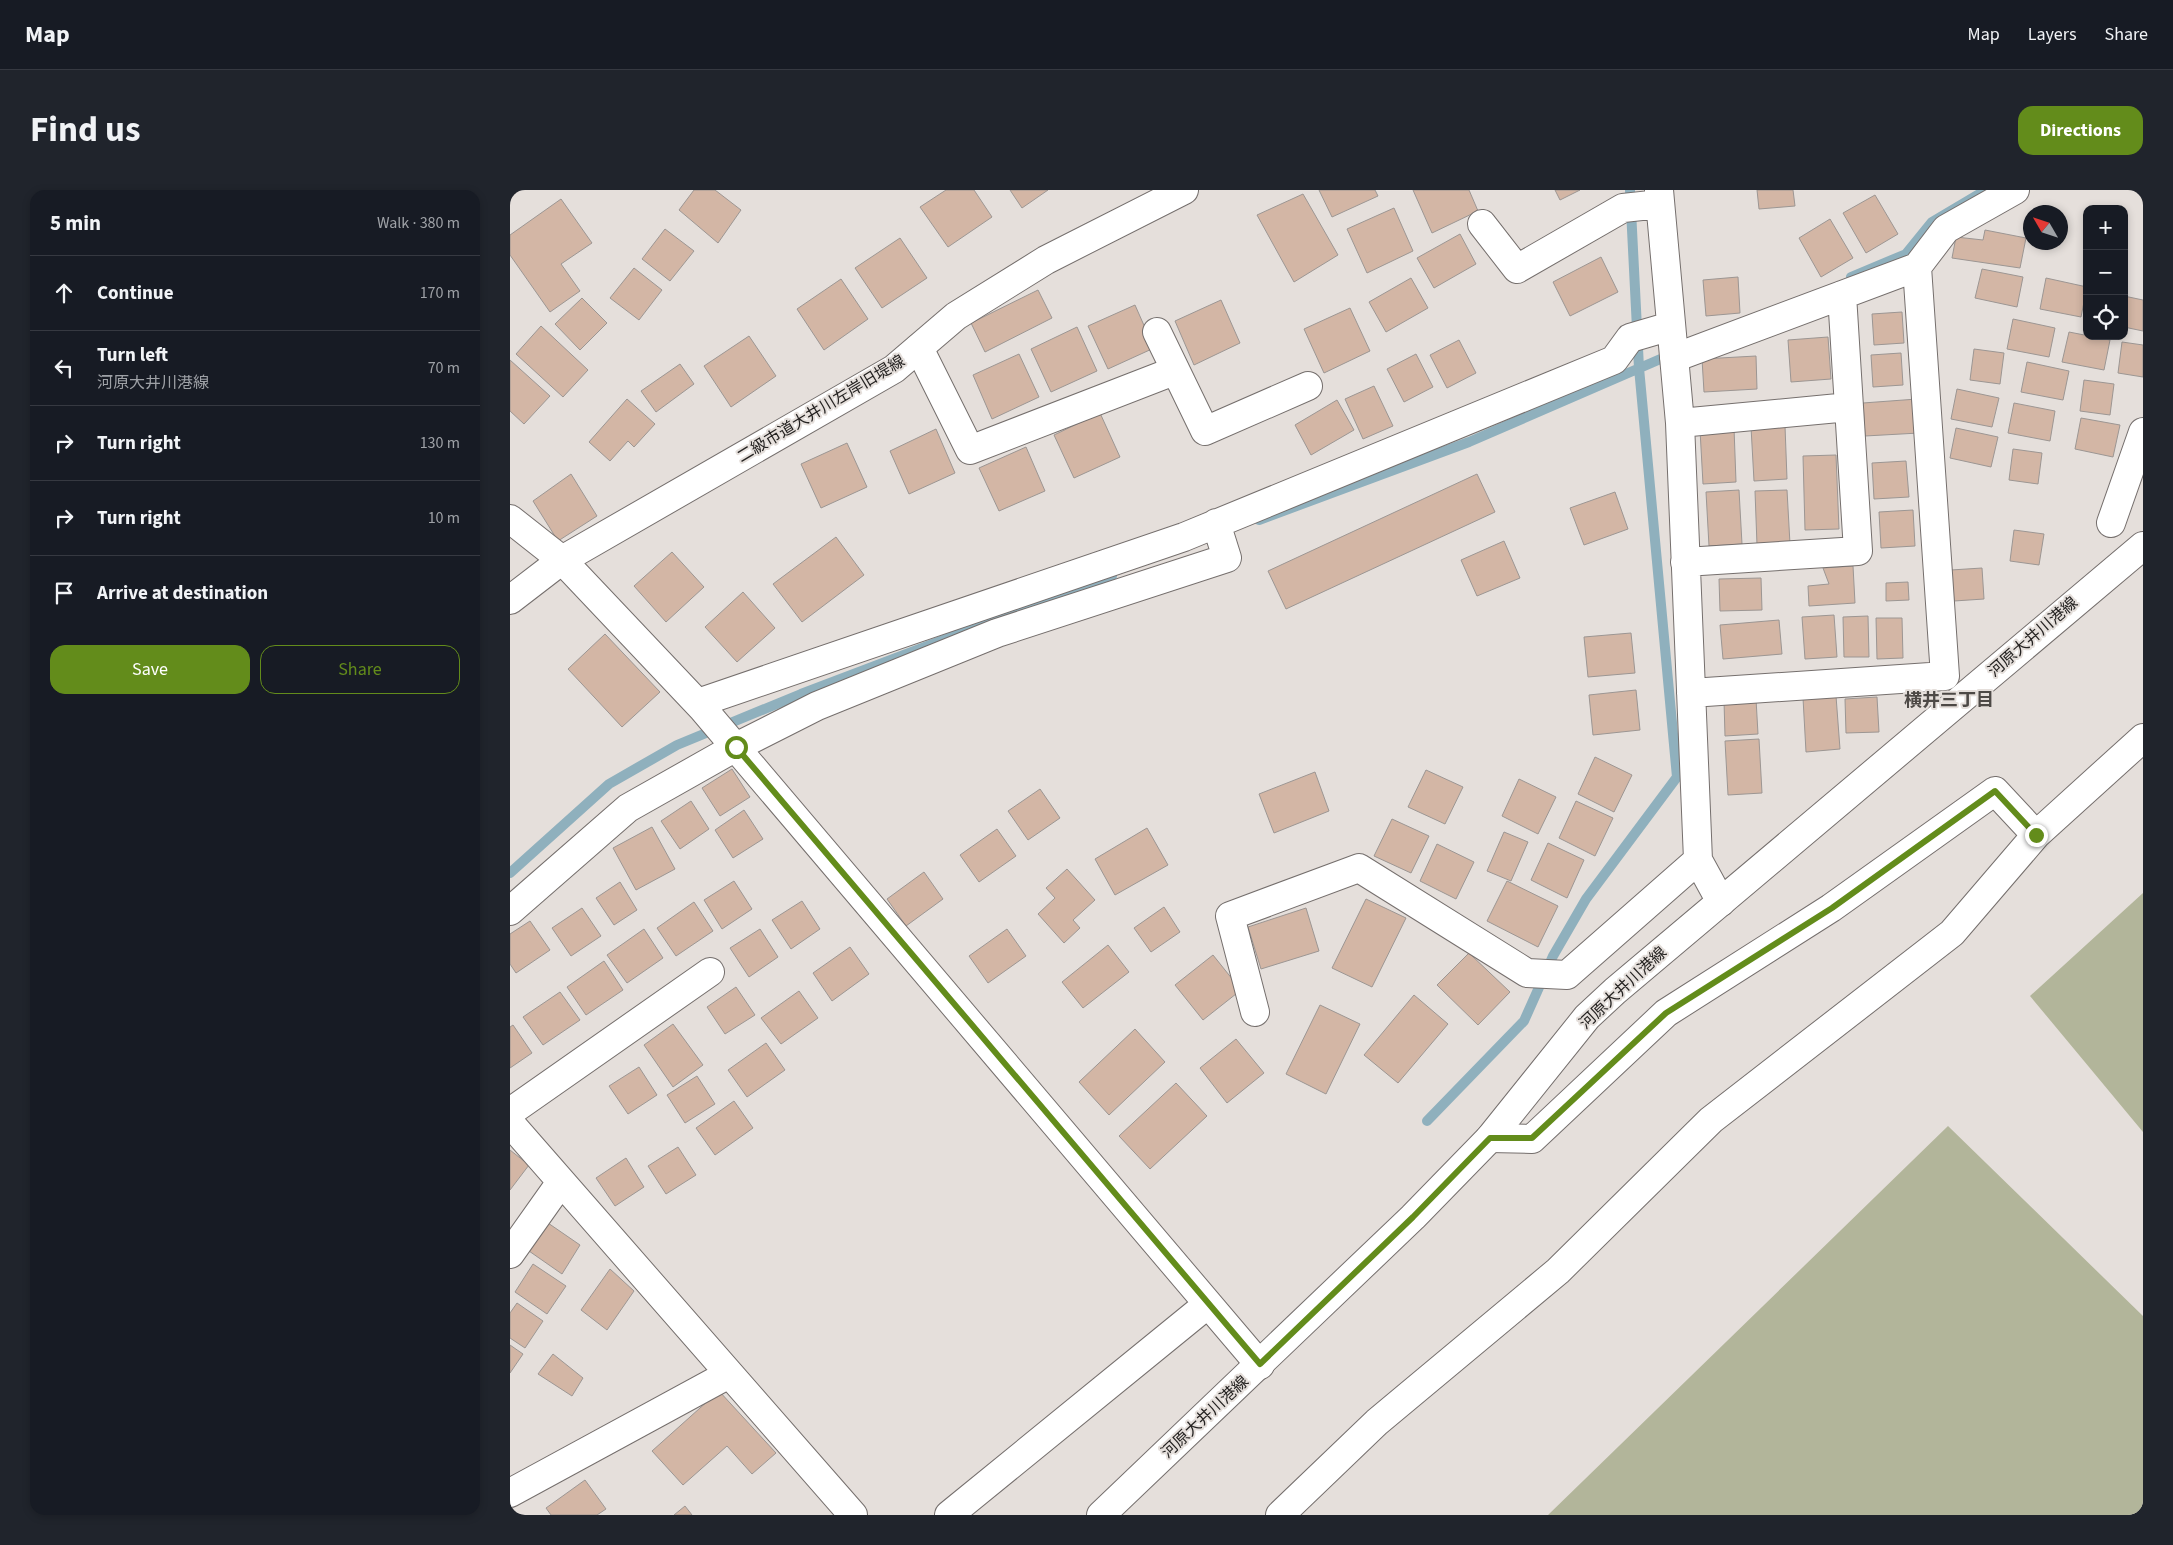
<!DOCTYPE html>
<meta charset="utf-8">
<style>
body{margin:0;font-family:"Source Sans 3","Noto Sans JP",sans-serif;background:#20242c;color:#f1f3f6}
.controls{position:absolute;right:15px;top:15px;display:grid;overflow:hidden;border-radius:10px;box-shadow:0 2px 8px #0003}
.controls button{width:45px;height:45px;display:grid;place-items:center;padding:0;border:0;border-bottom:1px solid #363941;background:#171b24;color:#f1f3f6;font:25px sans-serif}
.compass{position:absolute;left:1513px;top:15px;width:45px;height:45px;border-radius:50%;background:#171b24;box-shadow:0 2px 8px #0003;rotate:309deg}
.stop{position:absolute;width:15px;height:15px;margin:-11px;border:4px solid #638c1b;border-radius:50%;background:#fff}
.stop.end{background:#638c1b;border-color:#fff;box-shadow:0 1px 5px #0008}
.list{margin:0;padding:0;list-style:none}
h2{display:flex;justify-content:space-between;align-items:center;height:65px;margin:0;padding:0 20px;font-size:21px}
h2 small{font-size:16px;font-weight:400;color:#9ea1a6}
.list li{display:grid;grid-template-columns:32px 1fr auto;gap:15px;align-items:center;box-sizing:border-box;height:75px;padding:0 20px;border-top:1px solid #363941}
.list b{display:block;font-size:19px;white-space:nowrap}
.list p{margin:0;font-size:16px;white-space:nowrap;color:#9ea1a6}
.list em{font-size:16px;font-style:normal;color:#9ea1a6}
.actions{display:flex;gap:10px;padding:15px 20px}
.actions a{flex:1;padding:11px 0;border:1px solid #638c1b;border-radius:15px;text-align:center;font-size:18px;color:#638c1b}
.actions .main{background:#638c1b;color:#fff}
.icon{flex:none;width:28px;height:28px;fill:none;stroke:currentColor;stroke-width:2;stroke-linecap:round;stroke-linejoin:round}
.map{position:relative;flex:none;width:1633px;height:1325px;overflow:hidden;border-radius:15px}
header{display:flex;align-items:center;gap:30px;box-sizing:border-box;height:70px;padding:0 25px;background:#171b24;border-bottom:1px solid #363941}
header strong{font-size:24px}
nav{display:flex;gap:28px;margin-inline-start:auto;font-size:18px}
.intro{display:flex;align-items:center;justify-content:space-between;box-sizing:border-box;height:120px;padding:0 30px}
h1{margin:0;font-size:35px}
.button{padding:12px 22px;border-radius:15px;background:#638c1b;color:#fff;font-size:18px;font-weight:700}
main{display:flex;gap:30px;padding:0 30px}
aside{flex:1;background:#171b24;border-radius:15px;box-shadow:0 2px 8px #0003}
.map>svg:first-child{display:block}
</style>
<header>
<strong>Map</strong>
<nav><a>Map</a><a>Layers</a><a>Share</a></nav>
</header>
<div class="intro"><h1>Find us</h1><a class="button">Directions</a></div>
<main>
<aside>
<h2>5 min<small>Walk · 380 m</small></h2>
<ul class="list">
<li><svg class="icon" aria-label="ahead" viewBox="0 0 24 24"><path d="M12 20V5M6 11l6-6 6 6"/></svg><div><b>Continue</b></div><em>170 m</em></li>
<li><svg class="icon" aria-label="left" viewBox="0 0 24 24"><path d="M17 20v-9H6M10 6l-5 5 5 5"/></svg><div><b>Turn left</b><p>河原大井川港線</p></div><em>70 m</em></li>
<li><svg class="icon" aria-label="right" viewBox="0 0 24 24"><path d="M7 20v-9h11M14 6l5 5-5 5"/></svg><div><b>Turn right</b></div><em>130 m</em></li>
<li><svg class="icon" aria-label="right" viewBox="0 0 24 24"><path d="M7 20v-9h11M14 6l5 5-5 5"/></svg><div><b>Turn right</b></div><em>10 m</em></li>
<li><svg class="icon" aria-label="arrive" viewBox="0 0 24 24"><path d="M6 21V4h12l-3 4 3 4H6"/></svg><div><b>Arrive at destination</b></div></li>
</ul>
<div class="actions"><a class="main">Save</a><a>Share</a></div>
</aside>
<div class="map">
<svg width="1633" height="1325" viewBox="0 0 1633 1325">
<rect width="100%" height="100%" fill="#e5dfdb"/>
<!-- green -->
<path fill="#b2b59a" d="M1633 703V942L1520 806Z
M1438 936 1633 1126V1325H1038Z"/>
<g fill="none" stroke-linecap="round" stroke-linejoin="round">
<!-- stream -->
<path stroke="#8fb0bd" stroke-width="10" d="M1341 87 1396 64 1422 32 1476 0
M749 330 959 252 1162 164
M0 683 99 594 167 555 291 504 602 386
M917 931 1014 831 1043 766 1076 709 1167 587 1129 178 1120 0"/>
</g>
<!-- building -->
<path fill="#d3b6a5" stroke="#9c9693" d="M184 0H205L231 20 208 53 169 20Z
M436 0H464L482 27 438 57 410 17Z
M500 0H538L512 18Z
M809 0H865L868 6 822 27Z
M903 0H959L968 21 922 43Z
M1045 0H1070L1050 10Z
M1247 0H1283L1285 16 1249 19Z
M793 4 828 65 784 92 747 25Z
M1365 5 1388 44 1356 63 1333 23Z
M51 9 82 53 51 74 70 101 40 122 0 65V45Z
M884 18 903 61 857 83 837 39Z
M1320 29 1343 68 1311 87 1289 48Z
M155 39 184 61 160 91 132 69Z
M1475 40 1516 48 1510 78 1442 68 1446 47 1473 50Z
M950 44 966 74 924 98 907 68Z
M390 48 417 88 372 118 345 78Z
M1091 67 1108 102 1060 126 1043 92Z
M124 78 152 100 129 130 100 108Z
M1472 79 1513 87 1507 117 1465 108Z
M1228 87 1230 123 1196 126 1193 90Z
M901 88 918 118 876 142 859 112Z
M1536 88 1577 97 1571 127 1530 119Z
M331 89 358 129 314 160 287 119Z
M528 100 542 128 475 162 461 133Z
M1614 106 1633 110V141L1614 137Z
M72 108 97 133 70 160 45 134Z
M711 110 730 153 684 175 665 131Z
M625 115 644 158 598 179 578 136Z
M840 118 860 161 814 183 794 139Z
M1392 122 1394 153 1364 155 1362 124Z
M1503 129 1545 138 1539 167 1497 159Z
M31 136 78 180 53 207 6 164Z
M567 137 587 181 541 202 521 159Z
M1559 142 1600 150 1594 180 1552 172Z
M239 146 266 186 221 217 194 176Z
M1318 147 1321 189 1281 192 1278 150Z
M949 150 966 183 937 198 920 165Z
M1612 152 1633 155V187L1608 183Z
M1464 159 1494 163 1490 194 1460 190Z
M1391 163 1393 195 1363 197 1361 165Z
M509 164 529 207 482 229 463 185Z
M906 164 923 197 894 212 877 179Z
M1246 166 1247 199 1194 202 1192 169Z
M0 170 40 206 14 234 0 221Z
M1517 172 1559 181 1553 210 1511 202Z
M170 174 184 194 146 222 131 201Z
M1574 190 1604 194 1600 225 1570 221Z
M864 196 883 236 853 249 835 209Z
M1447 199 1489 208 1482 237 1441 229Z
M117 209 145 234 124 257 118 251 100 271 79 252Z
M1407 209 1409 243 1355 246 1353 213Z
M827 210 844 240 801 265 785 235Z
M1504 213 1545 221 1540 251 1498 243Z
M590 223 610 267 564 288 544 245Z
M1571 228 1610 235 1603 267 1565 259Z
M1275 236 1277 289 1244 291 1241 237Z
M1224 238 1226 292 1193 294 1190 240Z
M1446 238 1488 247 1481 277 1440 268Z
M426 239 445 283 399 304 380 261Z
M337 253 357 297 311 318 291 274Z
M516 257 535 301 489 321 469 278Z
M1503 259 1532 263 1528 294 1499 290Z
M1326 265 1329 339 1295 340 1293 266Z
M1396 271 1399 307 1364 309 1362 273Z
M61 284 87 326 48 351 23 311Z
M967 284 985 322 776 419 758 381Z
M1229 300 1232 354 1199 356 1196 302Z
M1277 300 1280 354 1247 355 1245 301Z
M1105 302 1118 339 1074 355 1060 318Z
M1403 320 1405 356 1371 358 1369 322Z
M1504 340 1534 344 1529 375 1500 371Z
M326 347 354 385 292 432 263 394Z
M994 351 1010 388 967 406 951 370Z
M162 362 194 397 156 432 124 396Z
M1343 376 1345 413 1299 416 1298 396 1319 394 1313 378Z
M1472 378 1474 409 1444 411 1441 380Z
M1251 388 1252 420 1210 421 1209 389Z
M1398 392 1399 410 1376 411V393Z
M233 402 265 438 227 472 195 437Z
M1324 425 1327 467 1295 469 1292 427Z
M1358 426 1359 467H1334L1333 427Z
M1366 428H1392L1393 468 1367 469Z
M1269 430 1272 464 1213 469 1210 435Z
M1121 443 1125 483 1078 487 1074 447Z
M95 444 150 502 112 537 58 479Z
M1126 500 1130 540 1083 545 1079 505Z
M1326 506 1330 559 1296 562 1293 508Z
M1367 507 1369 542 1336 543 1335 509Z
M1246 509 1248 544 1215 546 1214 511Z
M1249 549 1252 603 1218 605 1215 551Z
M1085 567 1122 585 1104 622 1068 604Z
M222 579 240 607 210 626 192 598Z
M916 580 953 597 935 634 898 617Z
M805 582 819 621 764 643 749 604Z
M1009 589 1046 607 1028 644 992 626Z
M530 599 550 628 518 650 498 621Z
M181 611 199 639 170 659 151 631Z
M1066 611 1103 628 1085 666 1049 648Z
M234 620 253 649 223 668 205 640Z
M882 629 919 646 901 683 864 666Z
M142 637 165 679 126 700 103 658Z
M637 638 658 675 605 705 585 669Z
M487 639 506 666 469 692 450 665Z
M994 642 1018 652 1001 691 977 681Z
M1038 653 1074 670 1057 708 1021 690Z
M927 654 964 672 946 709 910 691Z
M557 679 585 710 563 730 570 738 554 753 528 724 545 708 536 698Z
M414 682 433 709 396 736 377 709Z
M224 691 242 719 212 739 194 710Z
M997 691 1048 716 1028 757 977 731Z
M110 692 127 720 104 735 86 708Z
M856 709 896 728 862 797 822 778Z
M292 711 310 739 281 759 262 730Z
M184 712 203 741 166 766 147 738Z
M654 717 670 742 641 762 624 738Z
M72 718 91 746 61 766 42 738Z
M796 718 809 761 751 779 738 737Z
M20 731 40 760 6 783 0 774V744Z
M134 739 153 768 117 793 97 765Z
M250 739 268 767 239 787 220 758Z
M497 739 516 766 478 793 459 766Z
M598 755 619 782 573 818 552 792Z
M340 757 359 784 322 811 303 783Z
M959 763 1000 802 968 835 927 795Z
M703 765 731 800 693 830 665 795Z
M94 771 113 800 76 825 57 797Z
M226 797 245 825 215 844 197 817Z
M289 801 308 828 271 854 251 828Z
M50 802 70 830 33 855 13 827Z
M904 805 938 834 888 893 854 865Z
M810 815 850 834 816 904 776 884Z
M163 834 193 875 163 897 134 855Z
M3 835 22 863 0 878V837Z
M625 839 655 872 599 925 569 892Z
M726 849 754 883 717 913 690 878Z
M256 853 275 880 237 907 218 880Z
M129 877 147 905 118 924 99 896Z
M187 886 205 914 175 933 157 905Z
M666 893 697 926 640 979 609 946Z
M224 911 243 938 205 965 186 938Z
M168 957 186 985 156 1004 138 976Z
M0 960 19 975 0 1000Z
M116 968 134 997 105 1016 86 988Z
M38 1033 70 1055 52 1084 19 1061Z
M23 1074 56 1096 37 1124 5 1102Z
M100 1079 124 1101 97 1140 71 1120Z
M7 1113 33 1131 15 1158 0 1148V1123Z
M0 1155 13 1164 0 1183Z
M43 1164 73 1188 62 1206 28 1184Z
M209 1201 266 1263 242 1284 217 1256 173 1295 142 1261Z
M75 1290 96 1319 87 1325H41L36 1318Z
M175 1316 182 1325H164Z"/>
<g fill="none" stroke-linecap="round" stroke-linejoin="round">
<defs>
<path id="minor" d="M1149 0 1170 233 1188 670 1211 712
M972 34 1007 79 1113 18 1150 14
M647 142 695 241 798 196
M409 158 460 260 664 181
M1164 168 1407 77 1436 39 1505 0
M1170 233 1339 217
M0 329 52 370 193 519 750 1175
M1601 333 1633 242
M1175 372 1348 361 1332 105
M1181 503 1435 486 1407 77
M188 513 674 347 1104 170 1120 148 1161 136
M1526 645 1633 548
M0 721 118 618 226 557 307 516 487 443 717 368 706 333
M745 822 720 726 849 678 1017 783 1057 785 1188 670
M0 922 200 782
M0 933 343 1325
M0 1064 51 992
M0 1303 219 1184
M439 1325 698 1114
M770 1325 867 1232 1048 1081 1201 930 1442 743 1526 645 1485 601 1321 718 1156 823 1022 949 980 948"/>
<path id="tertiary" d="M0 410 52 370 384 179 446 126 536 70 674 0"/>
<path id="secondary" d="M591 1325 903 1027 980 948 1077 827 1105 801 1633 356"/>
</defs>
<!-- minor casing -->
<use href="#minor" stroke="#756f6d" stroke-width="30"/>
<!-- tertiary casing -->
<use href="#tertiary" stroke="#756f6d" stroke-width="30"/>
<!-- secondary casing -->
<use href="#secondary" stroke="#756f6d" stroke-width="30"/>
<!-- minor -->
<use href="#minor" stroke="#fff" stroke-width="28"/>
<!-- tertiary -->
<use href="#tertiary" stroke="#fff" stroke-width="28"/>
<!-- secondary -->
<use href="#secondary" stroke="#fff" stroke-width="28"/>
</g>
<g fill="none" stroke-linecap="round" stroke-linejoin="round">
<!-- route -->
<path stroke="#638c1b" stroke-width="6" d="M226 557 750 1174 903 1027 980 948H1022L1156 823 1322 718 1485 601 1526 645"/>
</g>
<g text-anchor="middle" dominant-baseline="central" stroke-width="4" stroke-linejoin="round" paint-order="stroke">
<!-- street labels -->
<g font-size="16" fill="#252322" stroke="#e5dfdb">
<text transform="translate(311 219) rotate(-31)">二級市道大井川左岸旧堤線</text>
<text transform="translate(1523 447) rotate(-41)">河原大井川港線</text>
<text transform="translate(1113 798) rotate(-43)">河原大井川港線</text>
<text transform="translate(695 1227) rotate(-43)">河原大井川港線</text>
</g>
<!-- neighbourhood labels -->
<g font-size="18" font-weight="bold" fill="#4d4946" stroke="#e5dfdb">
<text x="1439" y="510">横井三丁目</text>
</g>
</g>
</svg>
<div class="controls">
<button>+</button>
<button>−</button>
<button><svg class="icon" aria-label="locate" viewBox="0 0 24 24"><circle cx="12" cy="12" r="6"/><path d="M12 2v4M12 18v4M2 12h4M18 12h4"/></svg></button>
</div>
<svg class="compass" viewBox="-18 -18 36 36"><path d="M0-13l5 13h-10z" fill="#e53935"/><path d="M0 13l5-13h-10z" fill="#9ea1a6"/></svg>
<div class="stop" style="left:226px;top:557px"></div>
<div class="stop end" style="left:1526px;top:645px"></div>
</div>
</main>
